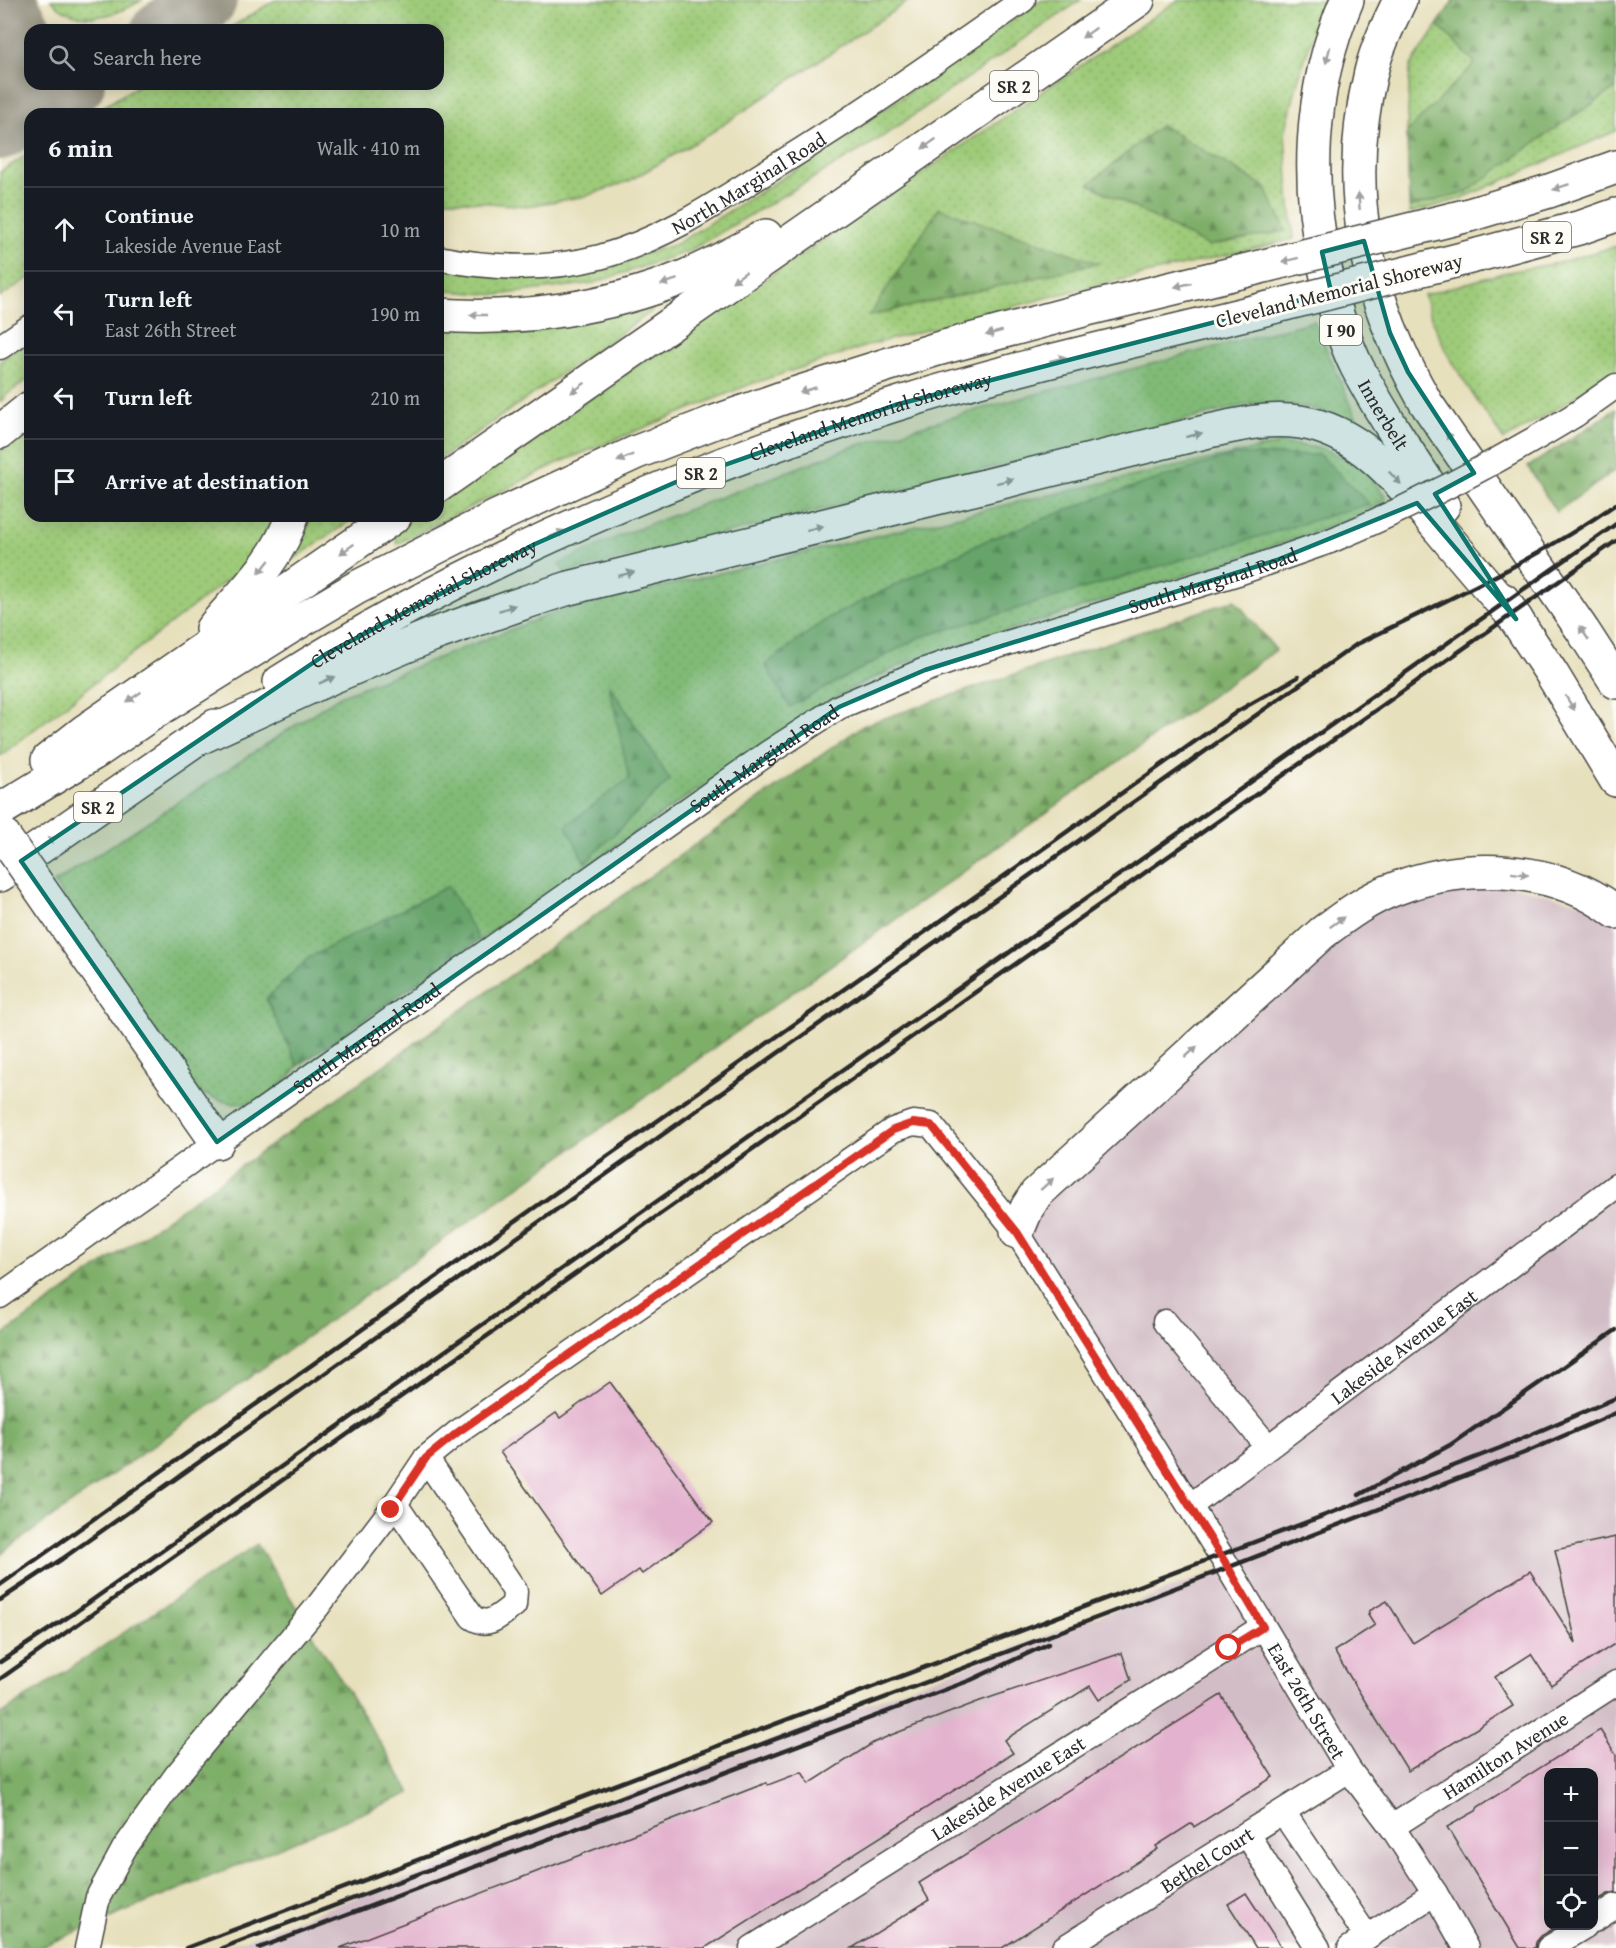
<!DOCTYPE html>
<meta charset="utf-8">
<style>
body{margin:0;font-family:"Gentium Book Plus",serif;background:#20242c;color:#f1f3f6}
.controls{position:absolute;right:18px;bottom:18px;display:grid;overflow:hidden;border-radius:12px;box-shadow:0 3px 15px #0003}
.controls button{width:54px;height:54px;display:grid;place-items:center;padding:0;border:0;border-bottom:2px solid #363941;background:#171b24;color:#f1f3f6;font:30px sans-serif}
.stop{position:absolute;width:18px;height:18px;margin:-14px;border:4px solid #d93025;border-radius:50%;background:#fff}
.stop.end{background:#d93025;border-color:#fff;box-shadow:0 2px 6px #0008}
.list{margin:0;padding:0;list-style:none}
h2{display:flex;justify-content:space-between;align-items:center;height:78px;margin:0;padding:0 24px;font-size:26px}
h2 small{font-size:20px;font-weight:400;color:#9ea1a6}
.list li{display:grid;grid-template-columns:39px 1fr auto;gap:18px;align-items:center;box-sizing:border-box;height:84px;padding:0 24px;border-top:2px solid #363941}
.list b{display:block;font-size:22px;white-space:nowrap}
.list p{margin:0;font-size:20px;white-space:nowrap;color:#9ea1a6}
.list em{font-size:20px;font-style:normal;color:#9ea1a6}
.icon{flex:none;width:33px;height:33px;fill:none;stroke:currentColor;stroke-width:2;stroke-linecap:round;stroke-linejoin:round}
.map{position:relative;flex:none;width:1616px;height:1948px;overflow:hidden}
.search{position:absolute;background:#171b24;box-shadow:0 3px 15px #0003;left:24px;top:24px;width:420px;height:66px;display:flex;align-items:center;gap:15px;box-sizing:border-box;padding:0 21px;border-radius:18px;color:#9ea1a6;font-size:22px}
.panel{position:absolute;background:#171b24;box-shadow:0 3px 15px #0003;left:24px;top:108px;width:420px;height:414px;border-radius:18px}
.map>svg:first-child{display:block}
</style>
<div class="map">
<svg width="1616" height="1948" viewBox="0 0 1616 1948">
<defs>
<pattern id="grass-dots" width="8" height="8" patternUnits="userSpaceOnUse" patternTransform="scale(1.5)"><rect width="8" height="8" fill="#9ecb79"/><path d="M2 2h.1M6 6h.1" fill="none" stroke="#88ae69" stroke-width="1.8" stroke-linecap="round"/></pattern>
<pattern id="forest-firs" width="22" height="20" patternUnits="userSpaceOnUse" patternTransform="scale(1.5)"><rect width="22" height="20" fill="#7eaf69"/><path d="M5 1l3.5 6h-7zM16 11l3.5 6h-7z" fill="#678f57"/></pattern>
</defs>
<rect width="100%" height="100%" fill="#fdfcf7"/>
<filter id="ink" filterUnits="userSpaceOnUse"><feTurbulence type="fractalNoise" baseFrequency=".0167" numOctaves="2"/><feDisplacementMap in="SourceGraphic" scale="12" xChannelSelector="R" yChannelSelector="G"/><feConvolveMatrix kernelMatrix="1 2 1 2 8 2 1 2 1" color-interpolation-filters="sRGB"/></filter>
<filter id="wash" filterUnits="userSpaceOnUse"><feTurbulence type="fractalNoise" baseFrequency=".008" numOctaves="4" result="noise"/><feDisplacementMap in="SourceGraphic" scale="24" xChannelSelector="R" yChannelSelector="G"/><feGaussianBlur stdDeviation="1.35" result="paint"/><feColorMatrix in="noise" values="0 0 0 0 0 0 0 0 0 0 0 0 0 0 0 0 0 1.4 0 .05"/><feComposite in="paint" operator="in"/></filter>
<g filter="url(#wash)">
<rect width="100%" height="100%" fill="#e7e0bd"/>
<!-- industrial -->
<path fill="#d2bdc6" fill-rule="evenodd" d="M1461 873 1616 912V1948H222L1228 1567 1017 1232 1322 933ZM1548 1772H1594V1926H1548Z"/>
<!-- grass -->
<path fill="url(#grass-dots)" stroke="#647b52" stroke-width="1.5" d="M51 0H142C113 18 77 27 51 0Z
M275 0H910L706 136 629 181 586 196 528 206 438 199V114H92L140 84H438V30H227Z
M1042 0H1081L876 141 689 251 594 283 497 295 438 290V269H596L676 244 797 169Z
M1178 0H1324L1298 80 1285 133 1289 195 1294 239 1061 294 873 344 751 384 558 463 397 544 394 531 415 516H438V500Z
M1454 0H1616V131L1460 199 1410 213 1407 132 1410 67Z
M30 153V277L0 297V172Z
M1616 246V369L1558 408 1504 440C1473 395 1438 349 1424 295L1503 273 1557 263Z
M649 303 652 311 438 460V328Z
M1314 321 1360 426C1322 407 1296 404 1254 403L565 573 559 564 624 534 852 447 976 410Z
M30 338V378L6 395 0 402V361Z
M30 426V516H273C263 543 252 558 231 577L0 756V452Z
M1283 443 1324 449 1367 468 1386 499 1352 519 1205 569 910 661 848 690 676 804 298 1066C283 1086 265 1105 238 1104 225 1104 210 1096 198 1092L54 883 340 696 556 612 1014 503Z
M310 516H357L294 559 309 522Z"/>
<!-- forest -->
<path fill="url(#forest-firs)" stroke="#546d4a" stroke-width="1.5" d="M1454 0H1616V88L1557 127 1465 193 1409 207 1407 132 1475 63 1437 25Z
M1161 125 1265 187 1286 231 1208 246 1089 184Z
M939 208 1098 263 869 316Z
M1616 409V470L1556 512 1528 467Z
M1234 455H1320L1369 504 918 638 790 707 765 665 828 618 985 541 1101 497Z
M1235 600 1276 650 0 1554V1337L864 725Z
M609 684 670 780 585 863 566 826 629 778Z
M448 886 479 940 298 1066 266 999 308 958Z
M257 1544 411 1793 38 1948H0V1715Z"/>
<g fill="none" stroke-linecap="round" stroke-linejoin="round">
<!-- taxiway -->
<path stroke="#898674" stroke-width="58" d="M160 30 208 0
M0 126C19 101 35 65 24 33 20 22 12 11 6 0
M0 131 76 84"/>
</g>
<g id="blocks">
<!-- building -->
<path fill="#e3b2ce" d="M610 1382 713 1522 642 1574 639 1570 602 1596 500 1452 556 1413 560 1418Z
M1616 1537V1643L1551 1685 1531 1654 1495 1677 1513 1706 1408 1771 1334 1651 1375 1625 1368 1614 1370 1613 1369 1611 1387 1601 1413 1643 1530 1571 1576 1643 1555 1550Z
M1122 1653 1131 1680 1099 1700 1090 1686 1004 1740 1013 1753 705 1948H340L766 1783 768 1785 802 1772 809 1784 873 1743 891 1735 980 1701Z
M1221 1695 1273 1777 1194 1827 1192 1823 1156 1846 1158 1849 1002 1948H852L929 1900 919 1883Z
M1600 1730 1616 1755V1892L1608 1894 1593 1903V1773H1548V1926H1558L1541 1936 1536 1942 1535 1948H1520L1447 1827 1476 1811 1478 1807Z
M1246 1893 1282 1948H1256L1228 1904Z"/>
</g>
</g>
<g filter="url(#ink)">
<use href="#blocks" fill-opacity="0" stroke="#474641" stroke-width="1.5"/>
<g fill="none" stroke-linecap="round" stroke-linejoin="round">
<defs>
<g id="minor">
<path id="s1" d="M438 258C493 269 546 271 600 257 658 241 708 209 758 177 849 122 936 61 1023 0"/>
<path d="M0 347 30 327"/>
<path d="M1575 415 1616 386"/>
<path id="s2" d="M0 1296 768 753 839 707 925 670 968 655 1241 572 1330 541"/>
<path d="M1165 1322 1268 1447"/>
<path d="M395 1504 472 1617C489 1629 500 1615 514 1605L515 1591 426 1458"/>
<path id="s3" d="M1190 1506 1616 1186"/>
<path d="M1283 1812 1367 1937"/>
<path id="s4" d="M1392 1827 1616 1683"/>
<path d="M1247 1834 1318 1948"/>
<path d="M1594 1920 1616 1906"/>
<path id="s5" d="M87 1948 98 1897 124 1849 176 1776 318 1606 391 1510 426 1458 458 1432 893 1130 913 1123 931 1125 1017 1232 1228 1567 1349 1770 1392 1827 1435 1893 1466 1948"/>
<path id="s6" d="M752 1948 1263 1627"/>
<path id="s7" d="M1064 1948 1349 1770"/>
<path d="M1350 1948 1435 1893"/>
<path d="M1549 1948 1585 1926"/>
</g>
<g id="highway">
<path id="s8" d="M1347 0C1308 91 1305 190 1329 285 1336 313 1344 341 1357 367 1382 415 1413 460 1443 506"/>
<path d="M1400 0C1389 23 1377 47 1371 72 1342 192 1366 298 1426 403L1583 631 1616 682"/>
<path d="M1469 215 1549 191 1616 167"/>
<path d="M1478 255 1582 227 1616 215"/>
<path d="M438 315C521 321 607 308 684 277 713 265 739 250 766 236"/>
<path d="M0 432 30 408"/>
<path d="M438 486 1138 0"/>
<path d="M1503 600 1552 674 1616 780"/>
<path d="M212 629C241 594 279 560 292 516"/>
<path id="s9" d="M280 682C470 562 680 472 894 405 1011 368 1130 342 1249 313"/>
<path d="M197 739 332 677 432 635 526 602 569 588 1205 432C1236 425 1267 417 1300 422 1363 431 1403 486 1441 531 1466 561 1491 590 1516 619"/>
<path d="M48 760 85 731 395 516"/>
<path d="M0 810 99 750 156 711 290 627 356 588 496 517 637 452 712 423 785 397 937 349 1087 309 1240 272"/>
<path d="M0 875 215 726"/>
<path d="M52 906 217 1142"/>
<path d="M1017 1232 1027 1208 1036 1194 1322 933C1346 915 1369 898 1397 888 1467 862 1555 865 1616 912"/>
</g>
</defs>
<!-- minor casing -->
<use href="#minor" stroke="#474641" stroke-width="27"/>
<!-- highway casing -->
<use href="#highway" stroke="#474641" stroke-width="36"/>
<!-- minor -->
<use href="#minor" stroke="#fff" stroke-width="24"/>
<!-- highway -->
<use href="#highway" stroke="#fff" stroke-width="33"/>
<!-- rail -->
<path stroke="#2b2b2b" stroke-width="4.5" d="M1359 1495 1450 1445 1616 1330
M0 1585 1238 711 1298 677
M0 1600 62 1559 1357 644C1445 601 1536 560 1616 504
M0 1662 74 1613 1616 524
M0 1679 1616 541
M186 1948 1407 1484 1500 1448 1616 1398
M222 1948 1149 1598 1524 1453 1616 1413
M259 1948 971 1680 1048 1644"/>
<defs>
<path id="minor-bridge" d="M1330 541C1416 505 1496 463 1575 415"/>
<path id="highway-bridge" d="M1240 272 1469 215
M1249 313 1478 255
M0 831 52 906"/>
</defs>
<!-- minor-bridge casing -->
<use href="#minor-bridge" stroke="#474641" stroke-width="27" stroke-linecap="butt"/>
<!-- highway-bridge casing -->
<use href="#highway-bridge" stroke="#474641" stroke-width="36" stroke-linecap="butt"/>
<!-- minor-bridge -->
<use href="#minor-bridge" stroke="#fff" stroke-width="24"/>
<!-- highway-bridge -->
<use href="#highway-bridge" stroke="#fff" stroke-width="33"/>
</g>
<!-- one-way arrows -->
<defs><path id="oneway-solid" d="M-6-.8H1V-3.2L6.5 0L1 3.2V.8H-6Z" transform="scale(1.5)"/></defs>
<g fill="#a0a0a0">
<use href="#oneway-solid" transform="translate(1089 33) rotate(145)"/>
<use href="#oneway-solid" transform="translate(1328 55) rotate(104)"/>
<use href="#oneway-solid" transform="translate(929 144) rotate(145)"/>
<use href="#oneway-solid" transform="translate(1561 187) rotate(161)"/>
<use href="#oneway-solid" transform="translate(1359 201) rotate(-95)"/>
<use href="#oneway-solid" transform="translate(1290 260) rotate(166)"/>
<use href="#oneway-solid" transform="translate(739 277) rotate(145)"/>
<use href="#oneway-solid" transform="translate(669 282) rotate(161)"/>
<use href="#oneway-solid" transform="translate(1183 285) rotate(167)"/>
<use href="#oneway-solid" transform="translate(478 315) rotate(180)"/>
<use href="#oneway-solid" transform="translate(994 333) rotate(165)"/>
<use href="#oneway-solid" transform="translate(1058 359) rotate(-14)"/>
<use href="#oneway-solid" transform="translate(578 388) rotate(145)"/>
<use href="#oneway-solid" transform="translate(808 390) rotate(162)"/>
<use href="#oneway-solid" transform="translate(1194 435) rotate(-14)"/>
<use href="#oneway-solid" transform="translate(1451 439) rotate(-125)"/>
<use href="#oneway-solid" transform="translate(625 458) rotate(156)"/>
<use href="#oneway-solid" transform="translate(1395 478) rotate(46)"/>
<use href="#oneway-solid" transform="translate(1005 481) rotate(-14)"/>
<use href="#oneway-solid" transform="translate(815 528) rotate(-14)"/>
<use href="#oneway-solid" transform="translate(557 534) rotate(-24)"/>
<use href="#oneway-solid" transform="translate(347 549) rotate(145)"/>
<use href="#oneway-solid" transform="translate(264 567) rotate(129)"/>
<use href="#oneway-solid" transform="translate(626 574) rotate(-14)"/>
<use href="#oneway-solid" transform="translate(507 608) rotate(-19)"/>
<use href="#oneway-solid" transform="translate(1584 633) rotate(-124)"/>
<use href="#oneway-solid" transform="translate(327 680) rotate(-24)"/>
<use href="#oneway-solid" transform="translate(134 697) rotate(145)"/>
<use href="#oneway-solid" transform="translate(1570 703) rotate(58)"/>
<use href="#oneway-solid" transform="translate(48 842) rotate(-35)"/>
<use href="#oneway-solid" transform="translate(1520 874) rotate(7)"/>
<use href="#oneway-solid" transform="translate(1337 922) rotate(-36)"/>
<use href="#oneway-solid" transform="translate(1191 1052) rotate(-42)"/>
<use href="#oneway-solid" transform="translate(1047 1184) rotate(-42)"/>
</g>
</g>
<g fill="none" stroke-linecap="round" stroke-linejoin="round" filter="url(#ink)">
<!-- route -->
<path stroke="#d93025" stroke-width="8" d="M391 1510 426 1458 458 1432 893 1130 913 1123 931 1125 1017 1232 1228 1567 1263 1627 1229 1648"/>
</g>
<!-- marked area -->
<path fill="#0f766e" fill-opacity="0.2" stroke="#0f766e" stroke-width="4.5" stroke-linejoin="round" d="M1364 241 1390 333 1408 372 1474 473 1435 494 1516 619 1417 503 1277 560 925 670 839 707 217 1142 21 861 326 654 535 544 676 482 895 405 1331 292 1322 252Z"/>
<g text-anchor="middle" dominant-baseline="central" stroke-width="6" stroke-linejoin="round" paint-order="stroke">
<!-- shield labels -->
<g fill="#fdfcf7" stroke="#6a6a68" stroke-width="1.5">
<rect x="990" y="71" width="48" height="30" rx="4.5"/>
<rect x="1523" y="222" width="48" height="30" rx="4.5"/>
<rect x="1320" y="315" width="42" height="30" rx="4.5"/>
<rect x="677" y="458" width="48" height="30" rx="4.5"/>
<rect x="74" y="792" width="48" height="30" rx="4.5"/>
</g>
<g font-size="18" font-weight="bold" fill="#2b2b2b">
<text x="1014" y="86">SR 2</text>
<text x="1547" y="237">SR 2</text>
<text x="1341" y="330">I 90</text>
<text x="701" y="473">SR 2</text>
<text x="98" y="807">SR 2</text>
</g>
<!-- street labels -->
<g font-size="20" fill="#2b2b2b" stroke="#fdfcf7">
<text stroke="none"><textPath href="#s1" startOffset="330">North Marginal Road</textPath></text>
<text transform="translate(1339 290) rotate(-14)">Cleveland Memorial Shoreway</text>
<text stroke="none"><textPath href="#s8" startOffset="432">Innerbelt</textPath></text>
<text stroke="none"><textPath href="#s9" startOffset="650">Cleveland Memorial Shoreway</textPath></text>
<text stroke="none"><textPath href="#s2" startOffset="1420">South Marginal Road</textPath></text>
<text stroke="none"><textPath href="#s9" startOffset="164">Cleveland Memorial Shoreway</textPath></text>
<text stroke="none"><textPath href="#s2" startOffset="934">South Marginal Road</textPath></text>
<text stroke="none"><textPath href="#s2" startOffset="448">South Marginal Road</textPath></text>
<text stroke="none"><textPath href="#s3" startOffset="267">Lakeside Avenue East</textPath></text>
<text stroke="none"><textPath href="#s5" startOffset="1900">East 26th Street</textPath></text>
<text stroke="none"><textPath href="#s4" startOffset="134">Hamilton Avenue</textPath></text>
<text stroke="none"><textPath href="#s6" startOffset="302">Lakeside Avenue East</textPath></text>
<text stroke="none"><textPath href="#s7" startOffset="168">Bethel Court</textPath></text>
</g>
</g>
</svg>
<div class="controls">
<button>+</button>
<button>−</button>
<button><svg class="icon" aria-label="locate" viewBox="0 0 24 24"><circle cx="12" cy="12" r="6"/><path d="M12 2v4M12 18v4M2 12h4M18 12h4"/></svg></button>
</div>
<div class="stop" style="left:1229px;top:1648px"></div>
<div class="stop end" style="left:391px;top:1510px"></div>
<div class="search"><svg class="icon" aria-label="search" viewBox="0 0 24 24"><circle cx="10" cy="10" r="6"/><path d="M15 15l6 6"/></svg>Search here</div>
<section class="panel">
<h2>6 min<small>Walk · 410 m</small></h2>
<ul class="list">
<li><svg class="icon" aria-label="ahead" viewBox="0 0 24 24"><path d="M12 20V5M6 11l6-6 6 6"/></svg><div><b>Continue</b><p>Lakeside Avenue East</p></div><em>10 m</em></li>
<li><svg class="icon" aria-label="left" viewBox="0 0 24 24"><path d="M17 20v-9H6M10 6l-5 5 5 5"/></svg><div><b>Turn left</b><p>East 26th Street</p></div><em>190 m</em></li>
<li><svg class="icon" aria-label="left" viewBox="0 0 24 24"><path d="M17 20v-9H6M10 6l-5 5 5 5"/></svg><div><b>Turn left</b></div><em>210 m</em></li>
<li><svg class="icon" aria-label="arrive" viewBox="0 0 24 24"><path d="M6 21V4h12l-3 4 3 4H6"/></svg><div><b>Arrive at destination</b></div></li>
</ul>
</section>
</div>
